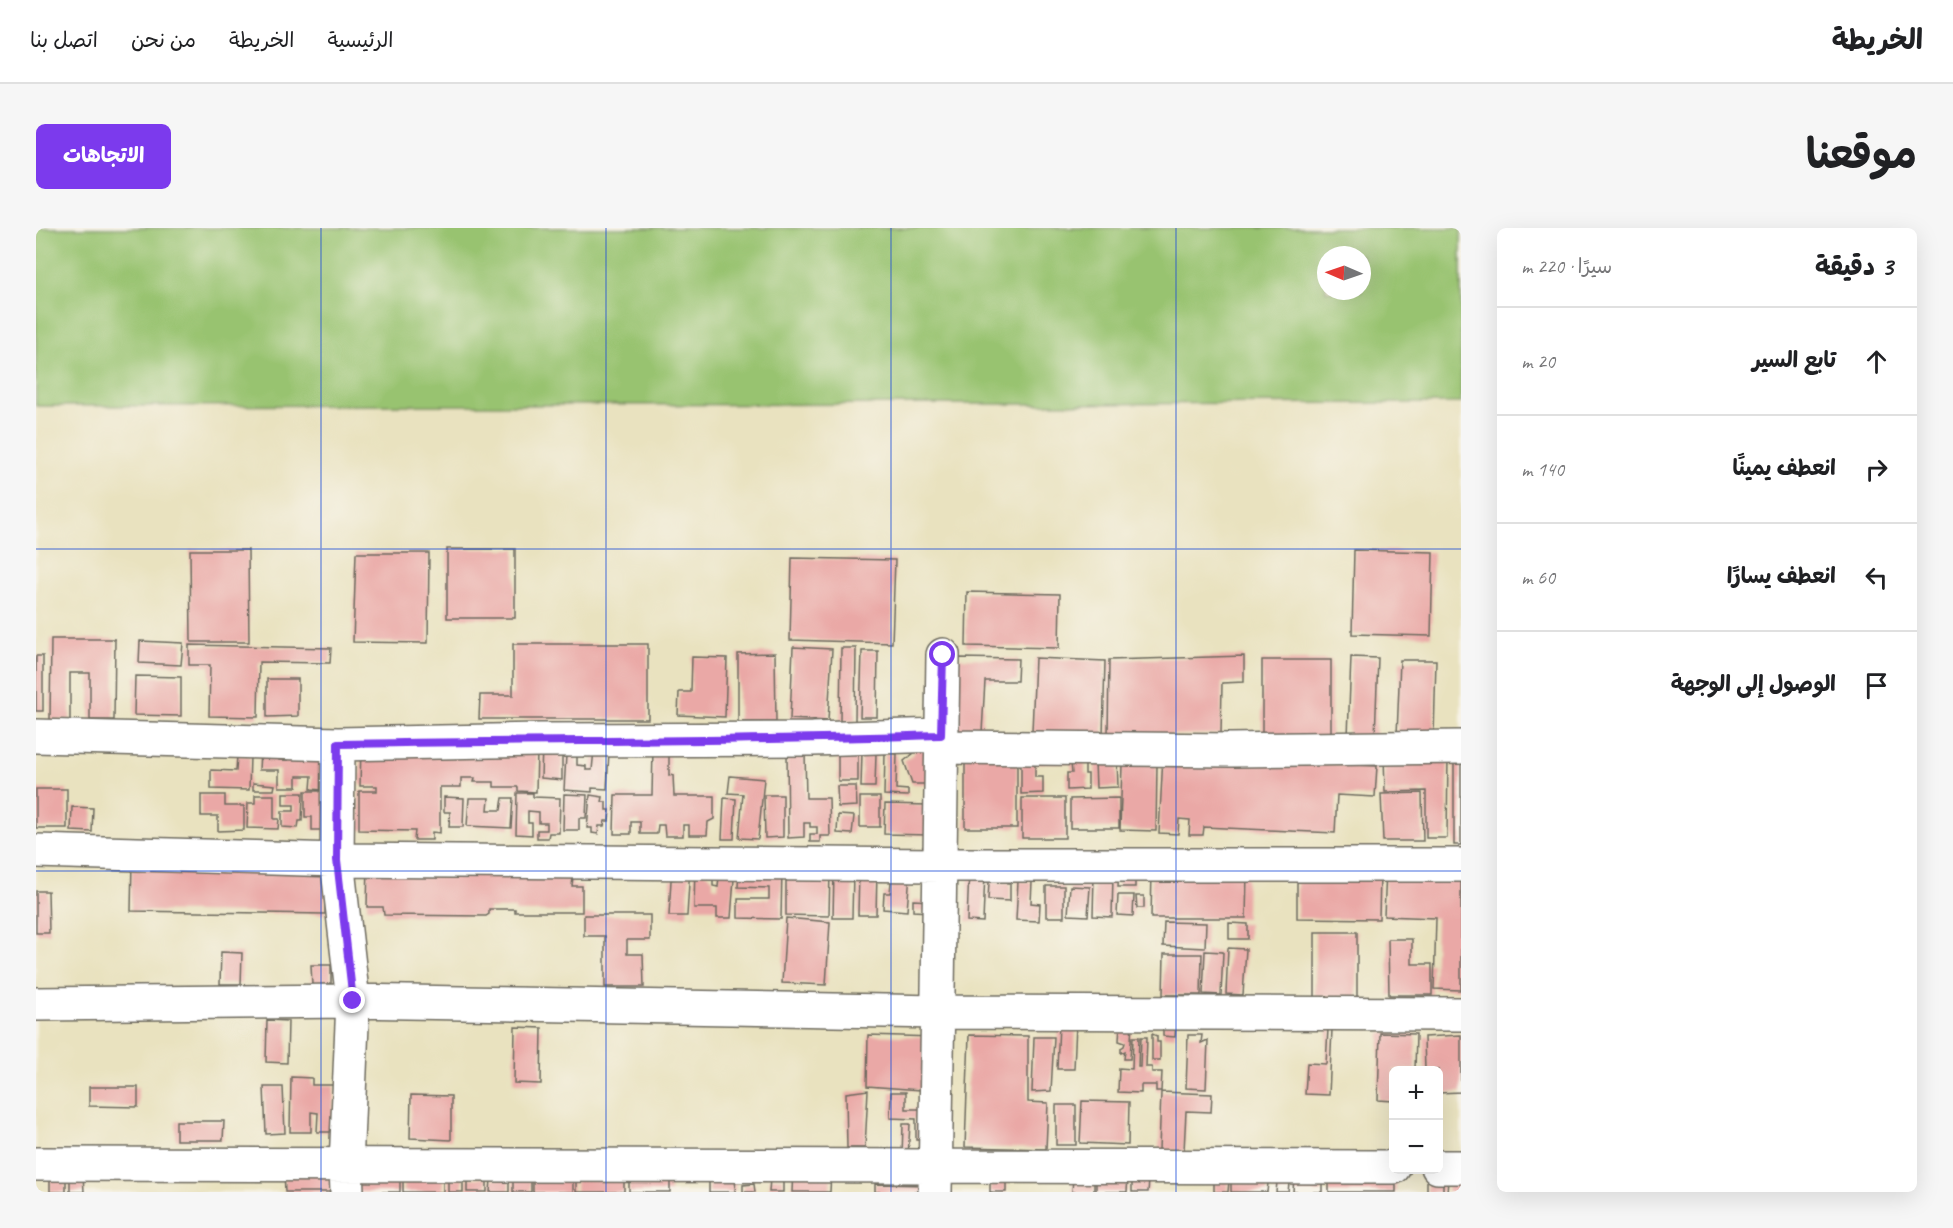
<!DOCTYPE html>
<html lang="ar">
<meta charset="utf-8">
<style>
body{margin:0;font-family:Caveat,"Playpen Sans Arabic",sans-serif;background:#f6f6f6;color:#202124;direction:rtl}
.controls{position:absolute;right:18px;bottom:18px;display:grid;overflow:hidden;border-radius:9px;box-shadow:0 6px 24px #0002}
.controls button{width:54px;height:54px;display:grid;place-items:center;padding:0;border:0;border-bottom:2px solid #e0e0e0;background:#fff;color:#202124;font:30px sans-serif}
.compass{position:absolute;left:1281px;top:18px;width:54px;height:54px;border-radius:50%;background:#fff;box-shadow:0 6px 24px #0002;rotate:272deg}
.stop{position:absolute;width:18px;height:18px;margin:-14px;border:4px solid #7c3aed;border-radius:50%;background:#fff}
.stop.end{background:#7c3aed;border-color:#fff;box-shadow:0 2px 6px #0008}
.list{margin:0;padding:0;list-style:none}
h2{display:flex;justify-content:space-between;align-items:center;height:78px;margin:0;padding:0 24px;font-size:26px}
h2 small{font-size:20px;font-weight:400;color:#757577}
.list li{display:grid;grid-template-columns:39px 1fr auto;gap:18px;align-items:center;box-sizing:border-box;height:108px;padding:0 24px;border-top:2px solid #e0e0e0}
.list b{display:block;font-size:22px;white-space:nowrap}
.list em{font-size:20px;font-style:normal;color:#757577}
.icon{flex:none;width:33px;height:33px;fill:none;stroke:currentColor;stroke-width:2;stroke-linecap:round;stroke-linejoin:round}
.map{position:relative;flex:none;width:1425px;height:964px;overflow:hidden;direction:ltr;border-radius:9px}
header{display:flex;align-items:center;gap:36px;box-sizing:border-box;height:84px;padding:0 30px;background:#fff;border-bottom:2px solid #e0e0e0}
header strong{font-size:28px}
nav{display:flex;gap:33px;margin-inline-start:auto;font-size:21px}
.intro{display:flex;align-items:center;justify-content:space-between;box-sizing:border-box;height:144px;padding:0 36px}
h1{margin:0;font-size:42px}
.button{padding:15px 27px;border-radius:9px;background:#7c3aed;color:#fff;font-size:21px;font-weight:700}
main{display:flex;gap:36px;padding:0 36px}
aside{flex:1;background:#fff;border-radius:9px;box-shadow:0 6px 24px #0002}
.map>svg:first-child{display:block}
</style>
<header>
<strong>الخريطة</strong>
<nav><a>الرئيسية</a><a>الخريطة</a><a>من نحن</a><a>اتصل بنا</a></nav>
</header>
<div class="intro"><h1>موقعنا</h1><a class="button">الاتجاهات</a></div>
<main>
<aside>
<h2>3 دقيقة<small>سيرًا · 220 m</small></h2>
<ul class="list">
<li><svg class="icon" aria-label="ahead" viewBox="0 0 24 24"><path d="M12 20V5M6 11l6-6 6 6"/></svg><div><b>تابع السير</b></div><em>20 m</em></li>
<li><svg class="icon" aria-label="right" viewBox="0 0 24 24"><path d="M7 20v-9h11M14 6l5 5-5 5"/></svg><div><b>انعطف يمينًا</b></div><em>140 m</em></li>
<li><svg class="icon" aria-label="left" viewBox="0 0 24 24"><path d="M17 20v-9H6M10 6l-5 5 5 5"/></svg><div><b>انعطف يسارًا</b></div><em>60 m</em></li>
<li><svg class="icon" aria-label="arrive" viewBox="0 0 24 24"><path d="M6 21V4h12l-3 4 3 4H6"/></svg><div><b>الوصول إلى الوجهة</b></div></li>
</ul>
</aside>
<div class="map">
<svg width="1425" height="964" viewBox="0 0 1425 964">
<rect width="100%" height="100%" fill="#f7f3e8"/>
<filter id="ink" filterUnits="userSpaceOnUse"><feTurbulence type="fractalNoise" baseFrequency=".0167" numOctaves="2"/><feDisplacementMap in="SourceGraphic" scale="12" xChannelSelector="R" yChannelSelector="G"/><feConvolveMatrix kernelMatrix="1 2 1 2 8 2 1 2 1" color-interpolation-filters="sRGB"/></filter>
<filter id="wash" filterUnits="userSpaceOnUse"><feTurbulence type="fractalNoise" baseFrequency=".008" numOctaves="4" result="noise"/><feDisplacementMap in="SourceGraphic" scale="24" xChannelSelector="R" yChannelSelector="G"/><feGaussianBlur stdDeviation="1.35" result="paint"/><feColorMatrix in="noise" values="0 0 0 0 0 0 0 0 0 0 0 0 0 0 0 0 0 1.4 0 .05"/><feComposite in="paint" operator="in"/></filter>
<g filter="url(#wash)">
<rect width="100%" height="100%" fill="#e9e2bf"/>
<!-- green -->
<path fill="#98c370" stroke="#62774e" stroke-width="1.5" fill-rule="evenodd" d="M0 0H1425V175L0 178ZM1290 27H1326V63H1290Z"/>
<g id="blocks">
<!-- building -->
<path fill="#eaa8a6" d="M411 321H479V390H411Z
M154 322H212L213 414H155Z
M1318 322 1397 324 1395 408 1316 406Z
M320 325H393L392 415 317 414Z
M756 330 859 332 856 415 754 412Z
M931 364 1024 366 1023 420 930 418Z
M15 411H79L78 492H54V445H34V492H14Z
M104 413 147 415 145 437 103 435Z
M477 416H612V491H443L444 467H477Z
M153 417 295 420 294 435 223 434 222 489 173 488 174 437H153Z
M757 419 796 421 792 493 754 491Z
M805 420H820L819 493H804Z
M826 423H842L841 489H824Z
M739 425 740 494H702V426Z
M0 428H7V483H0Z
M1208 428V454L1186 455 1185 506 1072 508 1073 432Z
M656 429 691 430 689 489 642 487 643 464H655Z
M1315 429 1342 430 1339 509 1312 508Z
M923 430 982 431 981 453H949L946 504 921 503Z
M999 430 1069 433 1067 507 996 504Z
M1226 432H1295V509H1226Z
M1364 432H1400L1398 508 1361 507Z
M99 448 145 449V488L98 487Z
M231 451H262V488L231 489Z
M880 513 898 514V556H876L868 533 878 525Z
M506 517 526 527V552L505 550Z
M325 519 501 523 500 564 482 563V559H458V554H438L439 550H425V559H404V605L396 604V612H378L379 603 323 602V563H341V558H324Z
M617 521 633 527V548L637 547 638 568H678V591L672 594 671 607H653V597H647V608H629L628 597H622L621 606H604V594H595V606H578L579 567H616Z
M558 522 573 523 571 561 556 560V564L528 562 530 527H541V537L550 538V542H556Z
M224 524H243V532H252L253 525 296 526 287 562 275 561 276 548H261V559H243V542H223Z
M769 524 770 570H793L794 608H784V614H774V606H781V599H774V595H768V609L752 610 751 525Z
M802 524H822V553H802Z
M826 524 840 525 839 559H825Z
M929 524H981V600H929Z
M849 525 861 526 860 561 872 562V568L848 567Z
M985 525 1049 533V546H1052V561L1031 562V545H1036L1035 535H999V549H1007V565L985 566Z
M1418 525H1425V617H1418Z
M201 527 214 528 213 562 175 561V542L200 543Z
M1348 527H1412L1411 610H1390V563L1349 564Z
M1127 528 1341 538 1339 569 1301 567 1299 605 1168 599 1167 607H1153L1154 592 1143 591 1142 606 1123 605Z
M1081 530 1082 559 1060 560 1059 533Z
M1086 536H1121L1120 603 1084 602Z
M694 548 728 551 722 611 703 610 707 566 692 565Z
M217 555 239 557 238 562H217Z
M801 558H820L821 578 802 579Z
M0 561H31V600H0Z
M269 563H298V602H276V589H269Z
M247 565H267L266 593H263L262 600 246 599V583H258V577H247Z
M481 565H497V569L524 570 523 605H513L512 610H501V602H511V595H503V584L492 583V595H496V607L480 606Z
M1386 565 1387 613H1347L1345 566Z
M528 566 551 567 550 590H543V602H527Z
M165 567H189V578H208V602L182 603V588H165Z
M219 567H238V591H243L242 601 211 600 212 575H219Z
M554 567 567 569 566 574H570V582H574L573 593H569L568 598H563L562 606 556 605V600H551Z
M728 567H747V609L729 610Z
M408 569 428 570 427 599H413L414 584H408Z
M824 569H844V599H824Z
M433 570H453L452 582H465L467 570H477L475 600 431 598Z
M688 570 700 571 698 611H686Z
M986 570H1029V610H986Z
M1083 570V600H1034V571Z
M849 576 893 577V607L848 606Z
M36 579 57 580 56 604 35 603Z
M802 587 818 588 816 606 801 605Z
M96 632 290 636 289 686 95 683Z
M332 635 537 649 536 658H546V684H479V681H453V686L450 688 348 687 347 679H331Z
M647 637 654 638 651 688H633L635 652 645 651Z
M659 637 677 651V658L682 659 684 637 699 638 695 690H681V680H658Z
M703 640 746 641 745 691 702 690V671H733V660L702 659Z
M750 640 794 641 793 688 750 687Z
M1083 640H1099V659H1082Z
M1116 642 1211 643 1210 690H1115Z
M1350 642 1425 644V762L1398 761 1400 690 1348 688Z
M798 643 817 644 816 690H797Z
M823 643H841L840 687H822Z
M856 643 874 645 871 683 847 681 848 665H854Z
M933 643 949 644 947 694 931 693Z
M1261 645 1344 646 1343 691 1261 690Z
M1058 647H1077L1076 689 1057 688Z
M982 653 996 654 995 675 1004 676 1003 693 980 692Z
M953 654 974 655V673L952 672Z
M1010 658H1028V689H1010Z
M1034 658 1054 659 1052 688 1032 687Z
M0 663H12L13 705H0Z
M1082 667H1098L1097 688 1081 687Z
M1100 668H1108V680H1101Z
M877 672 895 673 894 684 877 683Z
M548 687H614V712H591V726H607L608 759H569V708H548Z
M750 690 794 694 790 757 746 755Z
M1128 694 1170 695 1169 720 1127 718Z
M1193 695 1212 696V711H1193Z
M1279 704H1321V769H1279Z
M1352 711H1376V736H1396V767H1353Z
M1192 720 1210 721 1207 767 1190 766Z
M1169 723 1187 724 1185 767 1167 766Z
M185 724 206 725 205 756H184Z
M1128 726H1166L1165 767H1127Z
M275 737H295V756L276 757Z
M231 792 252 793 251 835 230 834Z
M1127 793 1140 794 1139 809 1127 808Z
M1084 795H1096L1094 831H1088L1089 823 1085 825V820L1088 818 1089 815 1083 813Z
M1023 796H1040L1038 841H1021Z
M479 799 506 800 505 856 478 855Z
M1292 801H1296L1293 867 1269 866 1271 835 1290 836Z
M1344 805 1380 806 1379 842H1358V873L1342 872Z
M1116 806 1121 808V814H1124V832H1116Z
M832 807 898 809V863L831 858Z
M933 807 992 808V874L1012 875 1010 921 929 919Z
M1152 807H1166L1165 815 1172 812 1170 861 1150 860Z
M1425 807V864L1402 865V842H1389L1388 809Z
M998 809H1018L1015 863 996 864Z
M1097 809H1103L1102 839H1104L1105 809H1111L1110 839H1116V844H1126L1125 863H1120V857H1105V865L1082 864 1083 840 1096 841Z
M255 849 276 850V857H298L297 904H281L282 885 275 884V904H254Z
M53 859H102V879L53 878Z
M228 859H247L249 905 230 906Z
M832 862 829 920H811L810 865Z
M855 864H870V881H884L896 912H880V891L854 890Z
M1125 864 1176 866 1175 884 1150 883 1148 923 1123 922Z
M375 867 415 868V912L374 910Z
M1046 873 1093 874 1092 917 1044 915Z
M1020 877H1040V917H1020Z
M140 893H188L187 912H140Z
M867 896H874L872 929H866Z
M248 942H294L295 964H249Z
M757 942 795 944 794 964H756Z
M14 945H30V964H14Z
M34 946H47L48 964H34Z
M673 947H700L699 964H673Z
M1060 947 1092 948 1091 964H1060Z
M1258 947H1286V964H1257Z
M407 948V964H367V949Z
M497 948H537V964H497Z
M320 949H364V964H320Z
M412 949 427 950V964H412Z
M1293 949 1360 951V964H1293Z
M431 950H451V964H431Z
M734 950H747V964H733Z
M970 950V964H954V951Z
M1037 950 1058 951V964H1036Z
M1391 950H1407V964H1391Z
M455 951H473V964H454Z
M540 951 588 953V964H540Z
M593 951 634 952V964H593Z
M477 952H495V964H477Z
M1096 952 1113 953 1112 964H1096Z
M1178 952 1193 953 1192 964H1178Z
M1195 953 1232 955 1231 964H1195Z
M1412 953 1425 954V964H1411Z
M1241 954 1253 955 1252 964H1240Z
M718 956 719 964H707V957Z
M839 956 889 957V964H839Z"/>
</g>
</g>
<g filter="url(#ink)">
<use href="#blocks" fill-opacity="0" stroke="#6e6b5f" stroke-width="1.5"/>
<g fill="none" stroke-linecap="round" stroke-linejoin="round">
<defs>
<path id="minor" d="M0 508 302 516 503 512 777 511 905 507
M302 516 301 632 317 773 310 938 311 964
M905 519 1195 522 1425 519
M0 623 301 632 904 637H1425
M0 776 317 773 902 784 1425 786
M0 936 1358 939
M1402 939H1425
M899 964 907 427"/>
</defs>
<!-- minor casing -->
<use href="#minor" stroke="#6e6b5f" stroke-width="36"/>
<!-- minor -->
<use href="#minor" stroke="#fff" stroke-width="33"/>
</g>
</g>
<g fill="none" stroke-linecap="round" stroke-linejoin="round" filter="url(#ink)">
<!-- route -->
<path stroke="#7c3aed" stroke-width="8" d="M317 773 301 632 302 516C503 512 704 514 905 507L907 427"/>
</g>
<!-- grid -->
<path fill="none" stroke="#1d4ed8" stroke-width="1.5" stroke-opacity="0.55" d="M285 0V964M570 0V964M855 0V964M1140 0V964M0 321H1425M0 643H1425"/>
</svg>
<div class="controls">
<button>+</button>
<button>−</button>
</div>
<svg class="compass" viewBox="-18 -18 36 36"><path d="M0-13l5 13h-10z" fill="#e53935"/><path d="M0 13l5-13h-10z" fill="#757577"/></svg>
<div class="stop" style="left:907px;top:427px"></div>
<div class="stop end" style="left:317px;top:773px"></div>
</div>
</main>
